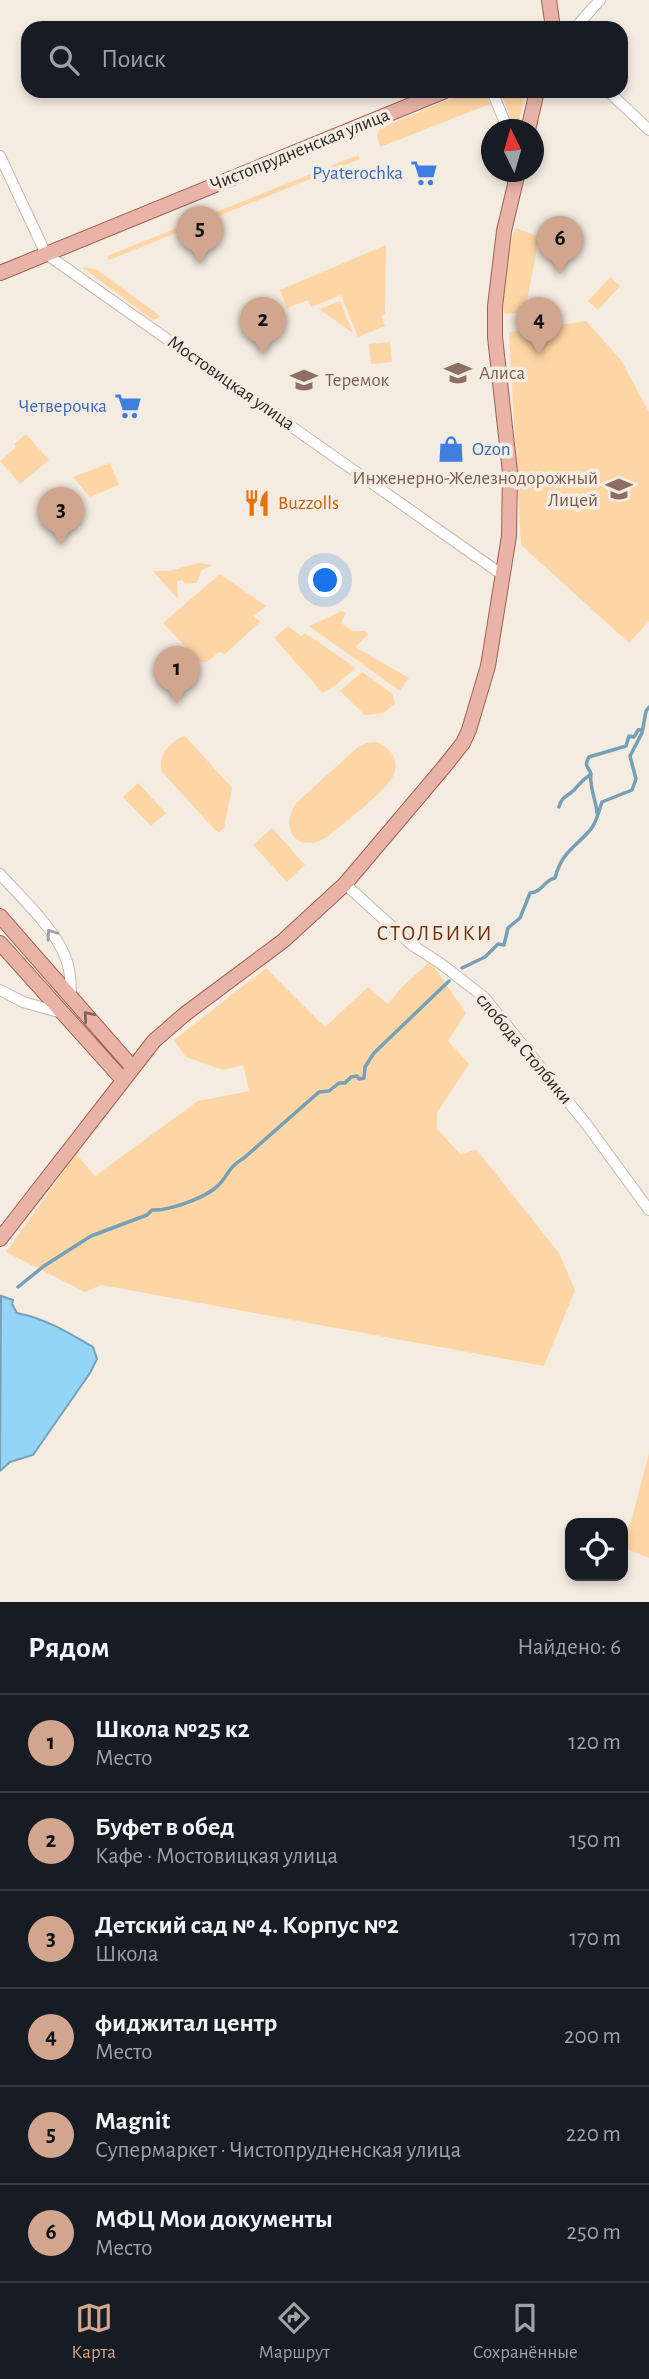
<!DOCTYPE html>
<html lang="ru">
<meta charset="utf-8">
<style>
body{margin:0;font-family:"Alegreya Sans",sans-serif;background:#20242c;color:#f1f3f6}
.controls{position:absolute;right:21px;bottom:21px;display:grid;overflow:hidden;border-radius:14px;box-shadow:0 4px 10px #0003}
.controls button{width:63px;height:63px;display:grid;place-items:center;padding:0;border:0;border-bottom:2px solid #363941;background:#171b24;color:#f1f3f6;font:35px sans-serif}
.compass{position:absolute;left:481px;top:119px;width:63px;height:63px;border-radius:50%;background:#171b24;box-shadow:0 4px 10px #0003;rotate:355deg}
.you{position:absolute;left:326px;top:581px;width:24px;height:24px;margin:-18px;border:5px solid #fff;border-radius:50%;background:#1a73e8;box-shadow:0 0 0 10px #1a73e833}
.badge{display:grid;place-items:center;width:46px;height:46px;border-radius:50%;background:#d1a58e;color:#111;font-size:23px;font-weight:700}
.pin{position:absolute;translate:-50% -58px;filter:drop-shadow(0 2px 4px #0008)}
.pin::after{content:'';position:absolute;top:37px;width:24px;height:21px;background:inherit;clip-path:polygon(0 0,100% 0,50% 100%)}
.list{margin:0;padding:0;list-style:none}
h2{display:flex;justify-content:space-between;align-items:center;height:91px;margin:0;padding:0 28px;font-size:30px}
h2 small{font-size:23px;font-weight:400;color:#9ea1a6}
.list li{display:grid;grid-template-columns:46px 1fr auto;gap:21px;align-items:center;box-sizing:border-box;height:98px;padding:0 28px;border-top:2px solid #363941}
.list b{display:block;font-size:26px;white-space:nowrap}
.list p{margin:0;font-size:23px;white-space:nowrap;color:#9ea1a6}
.list em{font-size:23px;font-style:normal;color:#9ea1a6}
.icon{flex:none;width:38px;height:38px;fill:none;stroke:currentColor;stroke-width:2;stroke-linecap:round;stroke-linejoin:round}
.map{position:relative;flex:none;width:649px;height:1602px;overflow:hidden}
.search{position:absolute;background:#171b24;box-shadow:0 4px 10px #0003;left:21px;right:21px;top:21px;height:77px;display:flex;align-items:center;gap:18px;box-sizing:border-box;padding:0 24px;border-radius:21px;color:#9ea1a6;font-size:26px}
.sheet{height:679px;background:#171b24}
nav{display:flex;justify-content:space-around;align-items:center;box-sizing:border-box;height:98px;border-top:2px solid #363941;background:#171b24;font-size:19px;color:#9ea1a6}
nav a{display:grid;justify-items:center;gap:4px}
nav .on{color:#d1a58e}
.map>svg:first-child{display:block}
</style>
<div class="map">
<svg width="649" height="1602" viewBox="0 0 649 1602">
<rect width="100%" height="100%" fill="#f4ebe1"/>
<!-- green -->
<path fill="#fed6a5" d="M471 91 485 92 490 104 380 147 377 136 380 128Z
M500 91H526L517 129H515Z
M358 155 360 159 109 260 107 256Z
M516 228 537 236 538 244 525 310 520 313 505 314C498 302 509 240 516 228Z
M386 245 385 314 381 316 385 326 358 337 341 295 311 307 308 300 287 308 280 290Z
M82 267 96 269 160 316 159 318 153 320Z
M610 277 620 286 598 310 588 301Z
M340 301 353 333 319 309Z
M586 321 621 360 649 412V621L629 643 521 545 509 332Z
M390 342 392 362 371 364 369 344Z
M26 434 49 460 20 484 0 461 16 447 14 444Z
M110 463 119 485 90 497 73 477Z
M199 563 212 565 201 571 197 583 185 584 182 580 177 581 178 599 153 571H169Z
M220 574 266 606 254 616 260 622 225 654 219 652 207 662H200L163 623Z
M342 611 346 613 341 623 352 631H365L369 634 355 647 409 678 400 691 309 626Z
M288 626 301 636 305 633 356 668 336 685 323 693 274 638Z
M362 672 393 694 395 703 384 713 365 715 340 691Z
M183 736 186 737 232 788 224 828 219 832 215 830 162 772C157 755 169 744 183 736Z
M376 742C393 747 402 765 390 781 376 799 345 822 327 837 297 855 279 830 296 803L358 747 367 743Z
M138 783 166 813 151 826 123 797Z
M272 828 305 865 287 882 253 845Z
M430 961 466 1013 448 1041 469 1064 437 1113V1129L461 1155 476 1149 559 1253 575 1290 544 1366 101 1285 85 1292 6 1252 76 1154 95 1176 198 1101 249 1091 243 1065 223 1070 186 1057 174 1040 266 968 325 1027 368 987 388 1004C400 987 416 975 430 961Z
M649 1453V1558L624 1548Z"/>
<!-- water -->
<path fill="#94d5f7" stroke="#75a1b8" stroke-width="2" d="M1 1296 13 1300 12 1304 17 1313C44 1318 69 1333 93 1347L97 1359 90 1373 33 1455 10 1462 0 1471Z"/>
<g fill="none" stroke-linecap="round" stroke-linejoin="round">
<!-- stream -->
<path stroke="#75a1b8" stroke-width="3.5" d="M591 774C589 786 596 800 597 813
M559 807C562 796 567 797 574 790 582 781 581 781 591 774 589 766 583 767 589 757L626 746 629 736 634 737 638 730 643 729
M462 968 485 957 498 944 504 945 508 928 520 918 530 893C543 892 544 880 555 878 562 851 575 848 591 829 597 822 599 810 602 802L632 790 636 779 630 756 642 733 646 711 649 707
M18 1287 44 1266 91 1236 147 1215 152 1210C168 1211 201 1199 214 1189 227 1180 227 1167 244 1158L319 1092 329 1091 339 1083H345L351 1077 357 1076 359 1079 364 1078 365 1067 374 1053 449 981"/>
<defs>
<path id="minor" d="M575 28 600 0
M492 91 508 130
M608 91 649 130
M0 156 46 254 504 576
M0 874C23 900 63 935 69 970 71 979 71 989 71 998
M345 884 412 945 440 963 484 997 587 1125 649 1210
M0 990 23 1002 62 1013"/>
<path id="major" d="M549 0 553 28
M528 130 537 91
M0 273 445 91
M0 916 133 1068
M0 943 123 1080
M0 1239 154 1041 185 1014 283 941 345 884 444 767 463 743 469 730 488 666 509 536 510 472 495 337V306L504 231 518 172"/>
</defs>
<!-- minor casing -->
<use href="#minor" stroke="#c3bab1" stroke-width="12"/>
<!-- major casing -->
<use href="#major" stroke="#9e6253" stroke-width="16"/>
<!-- minor -->
<use href="#minor" stroke="#fff" stroke-width="10"/>
<!-- major -->
<use href="#major" stroke="#e9b3a7" stroke-width="14"/>
</g>
<!-- one-way arrows -->
<defs><path id="oneway-chevron" d="M-2-3.5L2.5 0L-2 3.5" fill="none" stroke-width="1.6" stroke-linecap="round" stroke-linejoin="round" transform="scale(1.75)"/></defs>
<use stroke="#a09f9d" href="#oneway-chevron" transform="translate(51 934) rotate(-126)"/>
<use stroke="#816760" href="#oneway-chevron" transform="translate(88 1016) rotate(-131)"/>
<!-- icons -->
<defs>
<symbol id="supermarket-bare" viewBox="-9 -9 18 18"><path d="M-6-5.5h2.5l.6 2H6L4.5 2H-2.5L-4.4-4H-6ZM-1.5 3.2a1.3 1.3 0 1 0 .1 0ZM3 3.2a1.3 1.3 0 1 0 .1 0Z" fill="#3f7fe0" stroke="#f4ebe1" stroke-width="2.5" paint-order="stroke"/></symbol>
<symbol id="school-bare" viewBox="-9 -9 18 18"><path d="M0-5L7-2L0 1L-7-2ZM-4 1L0 2.5L4 1V4Q0 6-4 4Z" fill="#8d6e63" stroke="#f4ebe1" stroke-width="2.5" paint-order="stroke"/></symbol>
<symbol id="shop-bare" viewBox="-9 -9 18 18"><path d="M-5-2.5h2.3a2.7 3.5 0 0 1 5.4 0H5L5.5 6h-11ZM-1.5-2.5h3a1.5 2.3 0 0 0-3 0Z" fill="#3f7fe0" stroke="#f4ebe1" stroke-width="2.5" paint-order="stroke"/></symbol>
<symbol id="restaurant-bare" viewBox="-9 -9 18 18"><path d="M-5-6h1v4h1v-4h1v4h1v-4h1v5L-1.5 .5V6h-2V.5L-5-1ZM5-6V6H3V1.5H1.5Q1.5-4 5-6Z" fill="#e8710a" stroke="#f4ebe1" stroke-width="2.5" paint-order="stroke"/></symbol>
</defs>
<g fill-rule="evenodd">
<use href="#supermarket-bare" x="405" y="154" width="38" height="38"/>
<use href="#school-bare" x="439" y="354" width="38" height="38"/>
<use href="#school-bare" x="285" y="361" width="38" height="38"/>
<use href="#supermarket-bare" x="109" y="387" width="38" height="38"/>
<use href="#shop-bare" x="432" y="430" width="38" height="38"/>
<use href="#school-bare" x="600" y="470" width="38" height="38"/>
<use href="#restaurant-bare" x="238" y="484" width="38" height="38"/>
</g>
<g text-anchor="middle" dominant-baseline="central" stroke-width="7" stroke-linejoin="round" paint-order="stroke">
<!-- street labels -->
<g font-size="19" fill="#2c2925" stroke="#f4ebe1">
<text transform="translate(300 150) rotate(-22)">Чистопрудненская улица</text>
<text transform="translate(231 383) rotate(35)">Мостовицкая улица</text>
<text transform="translate(524 1049) rotate(50)">слобода Столбики</text>
</g>
<!-- shop labels -->
<g font-size="19" fill="#366cbe" stroke="#f4ebe1" text-anchor="end">
<text x="403" y="173">Pyaterochka</text>
<text x="107" y="406">Четверочка</text>
<text x="472" y="449" text-anchor="start">Ozon</text>
</g>
<!-- education labels -->
<g font-size="19" fill="#785e54" stroke="#f4ebe1" text-anchor="start">
<text x="479" y="373">Алиса</text>
<text x="325" y="380">Теремок</text>
<text x="598" y="478" text-anchor="end">Инженерно-Железнодорожный<tspan x="598" dy="22">Лицей</tspan></text>
</g>
<!-- food labels -->
<g font-size="19" fill="#c56008" stroke="#f4ebe1" text-anchor="start">
<text x="278" y="503">Buzzolls</text>
</g>
<!-- neighbourhood labels -->
<g font-size="21" letter-spacing="2" fill="#713112" stroke="#f4ebe1">
<text x="435" y="933">СТОЛБИКИ</text>
</g>
</g>
</svg>
<div class="controls">
<button><svg class="icon" aria-label="locate" viewBox="0 0 24 24"><circle cx="12" cy="12" r="6"/><path d="M12 2v4M12 18v4M2 12h4M18 12h4"/></svg></button>
</div>
<svg class="compass" viewBox="-18 -18 36 36"><path d="M0-13l5 13h-10z" fill="#e53935"/><path d="M0 13l5-13h-10z" fill="#9ea1a6"/></svg>
<div class="you"></div>
<div class="pin badge" style="left:177px;top:704px">1</div>
<div class="pin badge" style="left:263px;top:355px">2</div>
<div class="pin badge" style="left:61px;top:545px">3</div>
<div class="pin badge" style="left:539px;top:355px">4</div>
<div class="pin badge" style="left:200px;top:264px">5</div>
<div class="pin badge" style="left:560px;top:274px">6</div>
<div class="search"><svg class="icon" aria-label="search" viewBox="0 0 24 24"><circle cx="10" cy="10" r="6"/><path d="M15 15l6 6"/></svg>Поиск</div>
</div>
<section class="sheet">
<h2>Рядом<small>Найдено: 6</small></h2>
<ul class="list">
<li><span class="badge">1</span><div><b>Школа №25 к2</b><p>Место</p></div><em>120 m</em></li>
<li><span class="badge">2</span><div><b>Буфет в обед</b><p>Кафе · Мостовицкая улица</p></div><em>150 m</em></li>
<li><span class="badge">3</span><div><b>Детский сад № 4. Корпус №2</b><p>Школа</p></div><em>170 m</em></li>
<li><span class="badge">4</span><div><b>фиджитал центр</b><p>Место</p></div><em>200 m</em></li>
<li><span class="badge">5</span><div><b>Magnit</b><p>Супермаркет · Чистопрудненская улица</p></div><em>220 m</em></li>
<li><span class="badge">6</span><div><b>МФЦ Мои документы</b><p>Место</p></div><em>250 m</em></li>
</ul>
</section>
<nav>
<a class="on"><svg class="icon" aria-label="map" viewBox="0 0 24 24"><path d="M3 6l6-2 6 2 6-2v14l-6 2-6-2-6 2zM9 4v14M15 6v14"/></svg>Карта</a>
<a><svg class="icon" aria-label="directions" viewBox="0 0 24 24"><path d="M12 3l9 9-9 9-9-9zM9 14v-3h6M13 9l2 2-2 2"/></svg>Маршрут</a>
<a><svg class="icon" aria-label="saved" viewBox="0 0 24 24"><path d="M7 4h10v16l-5-4-5 4z"/></svg>Сохранённые</a>
</nav>
